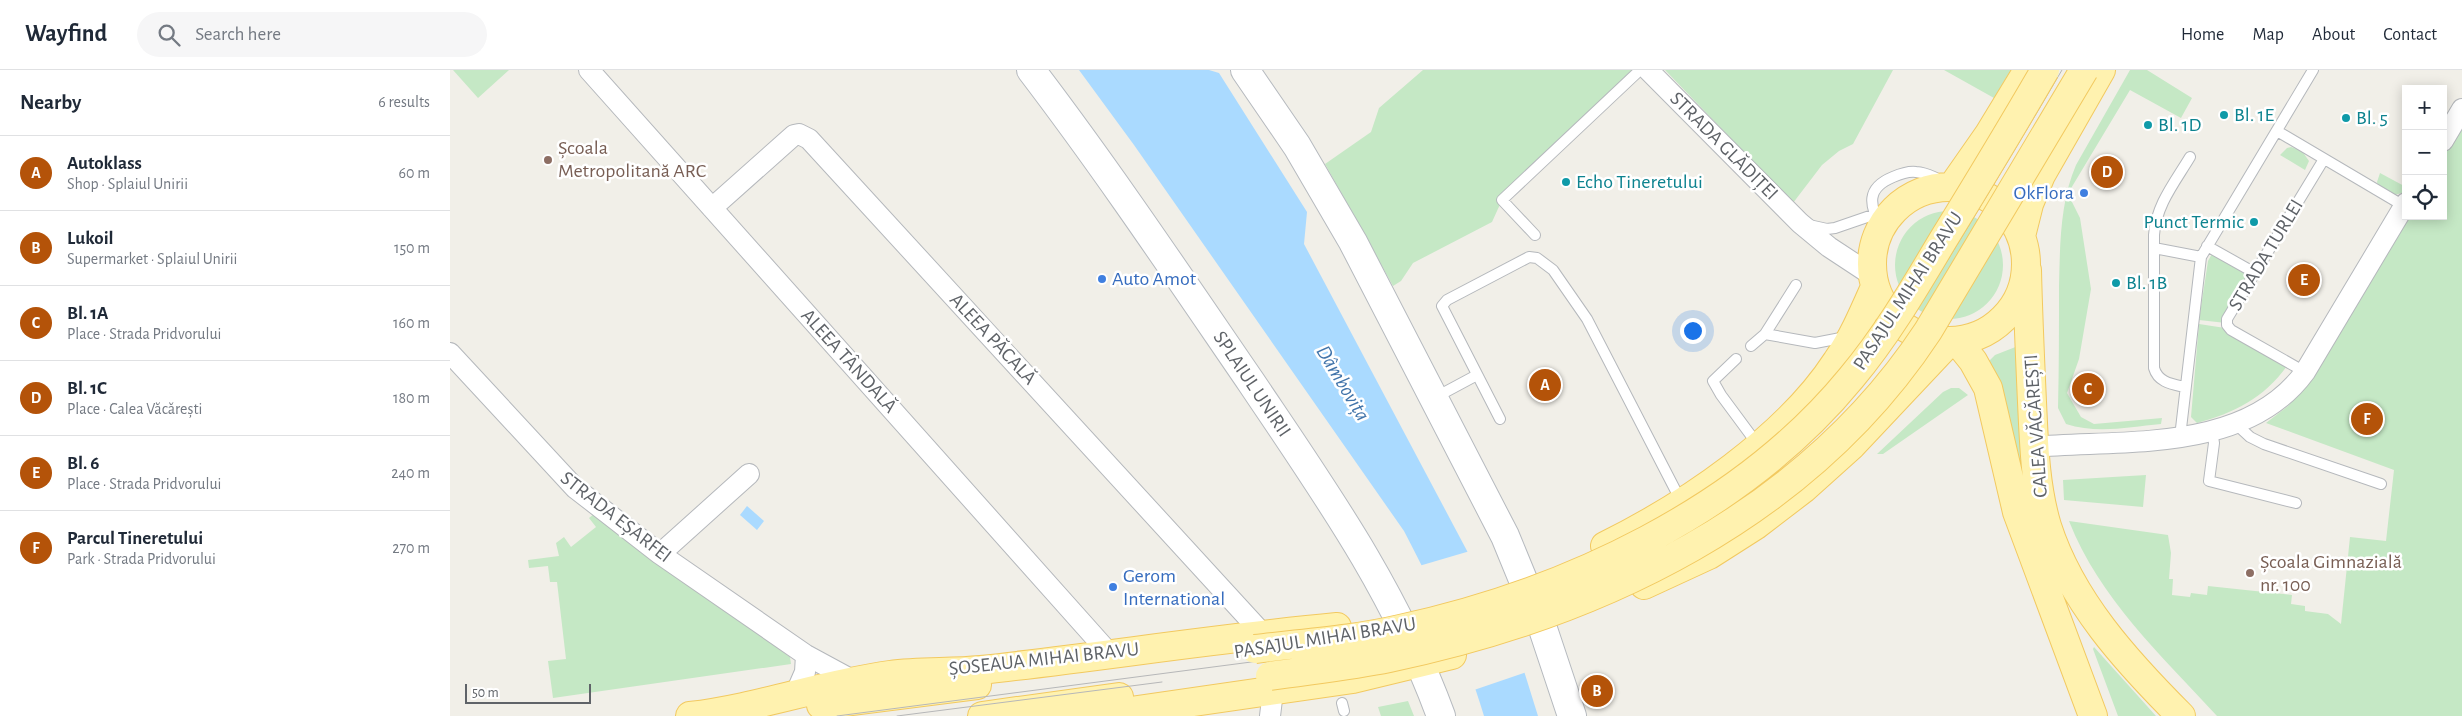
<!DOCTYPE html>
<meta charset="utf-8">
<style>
body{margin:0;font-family:"Alegreya Sans",sans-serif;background:#f6f6f7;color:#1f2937}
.controls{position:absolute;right:15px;top:15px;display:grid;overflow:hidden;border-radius:0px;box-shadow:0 2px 12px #0003}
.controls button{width:45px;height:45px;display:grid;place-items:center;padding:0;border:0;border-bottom:1px solid #e0e1e3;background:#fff;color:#1f2937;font:25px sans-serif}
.scale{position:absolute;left:15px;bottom:12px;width:126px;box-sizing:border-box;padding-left:5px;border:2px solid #5f6368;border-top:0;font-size:14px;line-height:18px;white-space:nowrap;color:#5f6368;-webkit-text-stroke:4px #fff;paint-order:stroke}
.you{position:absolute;left:1242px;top:260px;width:18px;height:18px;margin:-12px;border:4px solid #fff;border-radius:50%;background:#1a73e8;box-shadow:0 0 0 8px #1a73e833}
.badge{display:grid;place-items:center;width:32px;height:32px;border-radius:50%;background:#b45309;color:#fff;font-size:16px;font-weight:700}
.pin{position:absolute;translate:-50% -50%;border:2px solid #fff;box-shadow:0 1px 5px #0006}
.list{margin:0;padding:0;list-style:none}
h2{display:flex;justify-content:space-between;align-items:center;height:65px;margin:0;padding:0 20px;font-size:21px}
h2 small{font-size:16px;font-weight:400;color:#747a83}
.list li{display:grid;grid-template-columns:32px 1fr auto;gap:15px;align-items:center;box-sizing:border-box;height:75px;padding:0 20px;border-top:1px solid #e0e1e3}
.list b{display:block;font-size:19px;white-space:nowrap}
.list p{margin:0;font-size:16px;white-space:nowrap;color:#747a83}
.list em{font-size:16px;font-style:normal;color:#747a83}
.icon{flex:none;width:28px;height:28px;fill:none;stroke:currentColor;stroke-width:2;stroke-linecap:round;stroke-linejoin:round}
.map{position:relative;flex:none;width:2012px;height:646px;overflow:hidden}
header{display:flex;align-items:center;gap:30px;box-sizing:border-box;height:70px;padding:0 25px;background:#fff;border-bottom:1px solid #e0e1e3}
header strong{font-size:24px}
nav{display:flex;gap:28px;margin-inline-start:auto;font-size:18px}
.search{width:350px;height:45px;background:#f6f6f7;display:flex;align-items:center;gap:12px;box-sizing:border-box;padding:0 18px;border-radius:28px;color:#747a83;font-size:19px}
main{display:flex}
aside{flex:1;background:#fff}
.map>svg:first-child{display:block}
</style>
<header>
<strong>Wayfind</strong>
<div class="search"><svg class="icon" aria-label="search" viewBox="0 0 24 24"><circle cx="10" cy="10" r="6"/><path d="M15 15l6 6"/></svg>Search here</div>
<nav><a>Home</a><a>Map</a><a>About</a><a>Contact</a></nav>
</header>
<main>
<aside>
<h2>Nearby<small>6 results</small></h2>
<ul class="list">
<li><span class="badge">A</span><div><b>Autoklass</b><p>Shop · Splaiul Unirii</p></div><em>60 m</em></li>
<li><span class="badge">B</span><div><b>Lukoil</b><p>Supermarket · Splaiul Unirii</p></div><em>150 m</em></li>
<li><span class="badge">C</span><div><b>Bl. 1A</b><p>Place · Strada Pridvorului</p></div><em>160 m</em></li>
<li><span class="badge">D</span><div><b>Bl. 1C</b><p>Place · Calea Văcărești</p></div><em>180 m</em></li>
<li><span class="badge">E</span><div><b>Bl. 6</b><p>Place · Strada Pridvorului</p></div><em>240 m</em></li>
<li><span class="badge">F</span><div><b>Parcul Tineretului</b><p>Park · Strada Pridvorului</p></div><em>270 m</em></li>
</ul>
</aside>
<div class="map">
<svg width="2012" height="646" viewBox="0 0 2012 646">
<rect width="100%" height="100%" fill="#f1efe8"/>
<!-- green -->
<path fill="#c5e8c5" d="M3 0H59L28 28Z
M973 0H1190L1052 130 1042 152 963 193 951 211 943 216 875 94 921 62 929 38Z
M1215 0H1443L1403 74 1389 81 1372 95 1343 133Z
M1494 0H1561L1544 28Z
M1680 0H1697L1742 28 1731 48 1680 20 1620 120 1621 130 1630 148 1641 219 1629 289 1617 323 1631 347 1644 354 1712 348 1711 354C1679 357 1647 364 1616 354L1608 338C1609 297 1609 257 1609 216 1610 176 1610 132 1626 95Z
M2012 49V646H1767C1712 586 1649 528 1619 451L1718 465 1721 483 1719 509H1723L1722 525 1740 527 1741 523 1757 525 1758 516 1842 525 1841 534 1855 536V541L1878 544 1891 554 1900 467 1936 471 1944 400 1816 353 1838 336 1852 320 1956 146H1993V82Z
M1841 77 1852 81 1859 91 1855 100 1830 85 1837 78Z
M1930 103 1956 117 1952 123 1944 125 1928 116 1927 112Z
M1445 195a54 54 0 1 1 108 0a54 54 0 1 1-108 0Z
M1763 182 1802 205 1776 253 1749 250 1758 191Z
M1749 254 1775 258 1837 296C1814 328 1784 343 1747 353L1741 347Z
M1568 276V346L1572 395 1570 396 1554 324 1539 291 1545 285Z
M1501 318H1509L1518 325 1433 384H1427L1493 322Z
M1696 405 1693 437 1614 430 1613 410Z
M145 443 340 587 341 594 103 628 98 591 116 589 107 512H100L98 496 79 498 78 490 109 486 106 473 114 467 121 477 146 457 139 448Z
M1644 577 1706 646H1668L1643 579Z
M958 631 964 646H931L928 637Z"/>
<!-- water -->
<path fill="#aadaff" d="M629 0H759L769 3 857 142 854 174 1024 494 1069 585 1088 646H1034C1015 581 985 521 954 461L684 75Z
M297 436 314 451 307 460 290 445Z"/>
<!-- pier -->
<path fill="#f1efe8" d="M1020 481 1071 584 1077 602 1024 620 969 496Z"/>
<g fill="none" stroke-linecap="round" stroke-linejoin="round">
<defs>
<path id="lane" d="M1827 61 1954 136
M1359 155 1377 159 1385 158 1449 136
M1431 157C1419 135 1416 118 1443 107 1450 104 1458 101 1466 102 1479 103 1490 110 1502 117
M1085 165 1052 130 1190 0
M1757 176 1805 203
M1704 178 1751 187
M1315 264 1346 215
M1301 276 1315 264 1365 273 1396 267
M1286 289 1263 311 1271 325 1308 375
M1855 302 1781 260 1777 255V249L1874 89
M1734 317C1721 314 1708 312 1704 298V165C1706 135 1725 112 1740 87
M986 327 1027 305
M1050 349 992 236 997 230 1079 187 1087 188 1103 200 1137 249 1231 431
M1786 354 1800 367 1814 374 1931 414
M1762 361 1764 373 1759 411 1846 433
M1730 367 1751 187 1863 0
M892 633 894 641"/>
<path id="street" d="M139 0 659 583
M1198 0 1350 153 1379 177 1423 206
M1993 71 2012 39
M262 138 344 65 349 64 359 69 812 563
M0 283 125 418 210 484 356 585 404 611
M1584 377C1673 369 1795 384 1855 302L1956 133
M210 484 299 404
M345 625 355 602 356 585
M820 646 823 621"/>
<path id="secondary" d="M581 0C658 101 729 207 801 312 875 422 945 520 991 646
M795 0 847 76 903 172 1055 466 1092 556 1122 646"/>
<path id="primary" d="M1422 194a77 77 0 1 1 154 0a77 77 0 1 1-154 0Z
M1502 117 1539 64 1578 0
M1571 166 1579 134 1591 105 1651 0
M1577 200C1578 244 1580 288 1582 332 1584 374 1585 416 1597 456 1621 531 1677 592 1731 646
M1507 271 1523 291 1538 318 1567 442 1643 646
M1155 476C1236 436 1337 368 1387 291 1403 268 1414 242 1425 217
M1194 515 1259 485 1306 455 1353 419 1402 375 1500 271
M371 635 527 615
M240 646C308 638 373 614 440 605 470 601 501 603 531 600 650 587 768 568 887 557
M532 646 669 627
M646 646 903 609 1002 585"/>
</defs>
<!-- lane casing -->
<use href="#lane" stroke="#b5b8bc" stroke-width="12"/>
<!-- street casing -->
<use href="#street" stroke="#b5b8bc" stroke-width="22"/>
<!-- secondary casing -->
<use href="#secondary" stroke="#b6babf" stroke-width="30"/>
<!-- primary casing -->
<use href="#primary" stroke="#f2c960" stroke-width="30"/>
<!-- lane -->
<use href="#lane" stroke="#fff" stroke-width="10"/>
<!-- street -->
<use href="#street" stroke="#fff" stroke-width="20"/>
<!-- secondary -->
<use href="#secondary" stroke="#fff" stroke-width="28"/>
<!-- primary -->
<use href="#primary" stroke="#fff2af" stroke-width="28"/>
<!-- tram -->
<path stroke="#b6b7b8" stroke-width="1" d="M1135 519C1231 477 1307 432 1383 359 1414 330 1442 299 1465 264L1621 0
M880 590 964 575
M387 646 878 582C1056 554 1234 489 1366 363 1383 347 1400 331 1415 313 1449 271 1477 224 1505 178 1541 119 1577 60 1612 0
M447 646 712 612"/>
<defs>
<path id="primary-bridge" d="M805 579C853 573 903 570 950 559 1116 523 1292 441 1401 308 1437 265 1465 217 1493 170 1528 113 1562 57 1595 0
M820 606C860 600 900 596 939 588 1150 544 1357 445 1478 261L1634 0"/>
</defs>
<!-- primary-bridge casing -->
<use href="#primary-bridge" stroke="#f2c960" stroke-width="30" stroke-linecap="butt"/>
<!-- primary-bridge -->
<use href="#primary-bridge" stroke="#fff2af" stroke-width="28"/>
</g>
<!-- markers -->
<g fill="#0f9aa8" stroke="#fff" stroke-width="2">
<circle cx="1774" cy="45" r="5"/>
<circle cx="1896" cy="48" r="5"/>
<circle cx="1698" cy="55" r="5"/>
<circle cx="1116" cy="112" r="5"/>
<circle cx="1804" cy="152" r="5"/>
<circle cx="1666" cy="213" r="5"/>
</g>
<g fill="#8d6e63" stroke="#fff" stroke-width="2">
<circle cx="98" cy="90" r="5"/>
<circle cx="1800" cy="503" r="5"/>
</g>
<g fill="#3f7fe0" stroke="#fff" stroke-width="2">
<circle cx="1634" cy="123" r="5"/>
<circle cx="652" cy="209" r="5"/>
<circle cx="663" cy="517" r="5"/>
</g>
<g text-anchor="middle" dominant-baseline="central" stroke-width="5" stroke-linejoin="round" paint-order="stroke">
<!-- culture labels -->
<g font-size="20" fill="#0d838f" stroke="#fff" text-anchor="start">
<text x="1784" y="45">Bl. 1E</text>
<text x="1906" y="48">Bl. 5</text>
<text x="1708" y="55">Bl. 1D</text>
<text x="1126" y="112">Echo Tineretului</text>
<text x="1794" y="152" text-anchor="end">Punct Termic</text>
<text x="1676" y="213">Bl. 1B</text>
</g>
<!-- street labels -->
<g font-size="20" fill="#5f6368" stroke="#fff">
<text transform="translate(1274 76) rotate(45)">STRADA GLĂDIȚEI</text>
<text transform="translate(1816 185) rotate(-59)">STRADA TURLEI</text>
<text transform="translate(1458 221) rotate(-57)">PASAJUL MIHAI BRAVU</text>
<text transform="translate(543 269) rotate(47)">ALEEA PĂCALĂ</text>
<text transform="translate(399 291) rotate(48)">ALEEA TÂNDALĂ</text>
<text transform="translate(802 314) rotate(56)">SPLAIUL UNIRII</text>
<text transform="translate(1586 356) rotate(-94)">CALEA VĂCĂREȘTI</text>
<text transform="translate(166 447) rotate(38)">STRADA EȘARFEI</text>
<text transform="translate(875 568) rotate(-9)">PASAJUL MIHAI BRAVU</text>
<text transform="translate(594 589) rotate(-6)">ȘOSEAUA MIHAI BRAVU</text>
</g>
<!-- education labels -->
<g font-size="20" fill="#785e54" stroke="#fff" text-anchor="start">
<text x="108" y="78">Școala<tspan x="108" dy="23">Metropolitană ARC</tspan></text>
<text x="1810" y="492">Școala Gimnazială<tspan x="1810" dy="23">nr. 100</tspan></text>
</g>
<!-- shop labels -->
<g font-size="20" fill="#366cbe" stroke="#fff" text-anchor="start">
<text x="1624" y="123" text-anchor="end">OkFlora</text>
<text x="662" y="209">Auto Amot</text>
<text x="673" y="506">Gerom<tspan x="673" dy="23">International</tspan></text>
</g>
<!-- water labels -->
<g font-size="21" font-style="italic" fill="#4174aa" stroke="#fff">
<text transform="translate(893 313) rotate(59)">Dâmbovița</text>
</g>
</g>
</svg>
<div class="controls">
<button>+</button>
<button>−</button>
<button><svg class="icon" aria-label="locate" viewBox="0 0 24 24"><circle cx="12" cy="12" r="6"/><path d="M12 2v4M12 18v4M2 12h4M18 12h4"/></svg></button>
</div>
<div class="scale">50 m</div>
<div class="you"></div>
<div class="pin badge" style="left:1095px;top:315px">A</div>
<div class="pin badge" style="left:1147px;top:621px">B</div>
<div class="pin badge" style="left:1638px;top:319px">C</div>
<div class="pin badge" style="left:1657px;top:102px">D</div>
<div class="pin badge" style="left:1854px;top:210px">E</div>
<div class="pin badge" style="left:1917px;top:349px">F</div>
</div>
</main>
